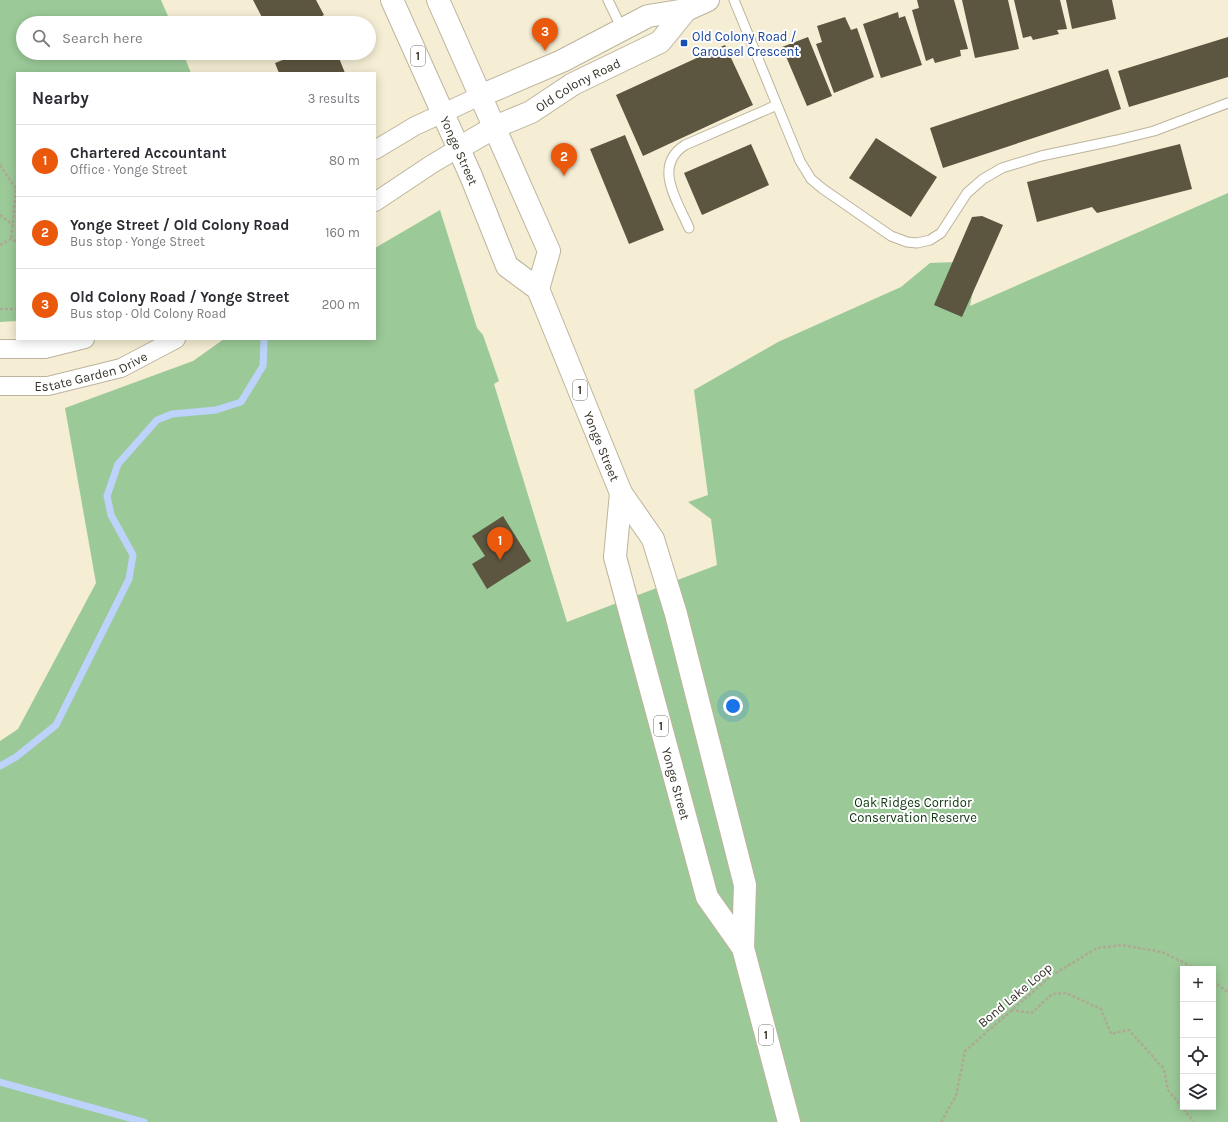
<!DOCTYPE html>
<meta charset="utf-8">
<style>
body{margin:0;font-family:Karla,sans-serif;background:#f7f7f7;color:#2b2b33}
.controls{position:absolute;right:12px;bottom:12px;display:grid;overflow:hidden;border-radius:0px;box-shadow:0 2px 10px #0003}
.controls button{width:36px;height:36px;display:grid;place-items:center;padding:0;border:0;border-bottom:1px solid #e1e1e2;background:#fff;color:#2b2b33;font:20px sans-serif}
.you{position:absolute;left:733px;top:706px;width:14px;height:14px;margin:-10px;border:3px solid #fff;border-radius:50%;background:#1a73e8;box-shadow:0 0 0 6px #1a73e833}
.badge{display:grid;place-items:center;width:26px;height:26px;border-radius:50%;background:#ea580c;color:#fff;font-size:13px;font-weight:700}
.pin{position:absolute;translate:-50% -33px;filter:drop-shadow(0 1px 2px #0008)}
.pin::after{content:'';position:absolute;top:21px;width:14px;height:12px;background:inherit;clip-path:polygon(0 0,100% 0,50% 100%)}
.list{margin:0;padding:0;list-style:none}
h2{display:flex;justify-content:space-between;align-items:center;height:52px;margin:0;padding:0 16px;font-size:17px}
h2 small{font-size:13px;font-weight:400;color:#7c7c81}
.list li{display:grid;grid-template-columns:26px 1fr auto;gap:12px;align-items:center;box-sizing:border-box;height:72px;padding:0 16px;border-top:1px solid #e1e1e2}
.list b{display:block;font-size:15px;white-space:nowrap}
.list p{margin:0;font-size:13px;white-space:nowrap;color:#7c7c81}
.list em{font-size:13px;font-style:normal;color:#7c7c81}
.icon{flex:none;width:22px;height:22px;fill:none;stroke:currentColor;stroke-width:2;stroke-linecap:round;stroke-linejoin:round}
.map{position:relative;flex:none;width:1228px;height:1122px;overflow:hidden}
.search{position:absolute;background:#fff;box-shadow:0 2px 10px #0003;left:16px;top:16px;width:360px;height:44px;display:flex;align-items:center;gap:10px;box-sizing:border-box;padding:0 14px;border-radius:22px;color:#7c7c81;font-size:15px}
.panel{position:absolute;background:#fff;box-shadow:0 2px 10px #0003;left:16px;top:72px;width:360px;height:268px;border-radius:0px}
.map>svg:first-child{display:block}
</style>
<div class="map">
<svg width="1228" height="1122" viewBox="0 0 1228 1122">
<rect width="100%" height="100%" fill="#f5edd4"/>
<!-- green -->
<path fill="#9bca98" fill-rule="evenodd" d="M0 0H161L171 23H23V53H183L191 73H17V321L0 322Z
M1228 193V1122H0V741L18 729 96 583 65 408 193 361 224 339H375V248L440 210 477 328 483 335 499 381 494 384 567 622 717 565 711 519 688 502 708 495 694 390 778 342 901 287 930 263 957 262 977 270 970 306ZM1183 969H1213V1107H1183Z"/>
<g fill="none" stroke-linecap="round" stroke-linejoin="round">
<!-- stream -->
<path stroke="#bdd3fc" stroke-width="7" d="M0 766 16 757 56 725 129 579 133 555 111 515 107 496 118 464 157 420 172 414 216 410 241 402 263 366 264 341
M0 1082 144 1122"/>
</g>
<!-- building -->
<path fill="#5c553f" d="M253 0H316L324 15 308 23H265Z
M917 0H954L968 49 960 50 961 56 935 63 933 58 926 61 912 10 919 8Z
M962 0H1008L1019 49 975 58Z
M1014 0H1060L1067 29 1057 30 1059 34 1033 40 1031 36 1023 38Z
M1066 0H1112L1116 19 1072 29Z
M898 12 899 18 905 16 922 65 881 78 863 24Z
M845 17 851 30 857 28 874 77 834 93 816 44 822 42 817 26Z
M808 37 832 96 807 106 782 47Z
M1228 37V77L1129 107 1118 71Z
M725 45 753 105 643 156 616 95Z
M300 53H337L345 73H279L275 63Z
M1108 69 1121 109 943 168 930 128Z
M625 135 664 230 629 244 590 149Z
M876 138 937 177 911 217 849 178Z
M751 144 769 185 702 215 684 173Z
M1180 144 1192 189 1097 213 1092 207 1037 222 1027 182Z
M982 216 1003 225 962 317 934 305 972 217Z
M503 516 531 561 487 589 472 564 485 556 472 536Z"/>
<g fill="none" stroke-linecap="round" stroke-linejoin="round">
<defs>
<path id="lane" d="M608 0 622 29
M734 0 800 161 811 179 823 189 891 236 907 242 917 243 930 240 941 233 967 193 983 179 1002 168 1041 156 1117 140 1154 131 1228 103
M689 228C678 202 652 166 685 145L777 105"/>
<g id="street">
<path d="M375 150 415 126 480 96"/>
<path d="M375 202 432 164 459 148"/>
<path d="M0 349H45L85 339"/>
<path id="s1" d="M0 386H48L121 368 176 339"/>
</g>
<g id="secondary">
<path d="M480 96 562 61 648 16 686 10 708 0"/>
<path id="s2" d="M459 148 495 127 531 112 573 84 660 42 686 10"/>
</g>
<g id="primary">
<path id="s3" d="M392 0 471 176 507 266 538 289 621 493 653 539 676 614 745 885 743 948 789 1122"/>
<path d="M438 0 549 251 538 289"/>
<path id="s4" d="M621 493 615 557 707 897 743 948"/>
</g>
</defs>
<!-- lane casing -->
<use href="#lane" stroke="#bcb49c" stroke-width="11"/>
<!-- street casing -->
<use href="#street" stroke="#bcb49c" stroke-width="20"/>
<!-- secondary casing -->
<use href="#secondary" stroke="#bcb49c" stroke-width="24"/>
<!-- primary casing -->
<use href="#primary" stroke="#bcb49c" stroke-width="24"/>
<!-- path -->
<path stroke="#afa895" stroke-width="2.5" stroke-dasharray="3 2" stroke-linecap="butt" d="M0 165 16 189 11 239
M0 215 13 225
M0 245 11 239 17 242
M0 309H17
M1213 981 1228 992
M1011 1010 1032 1013 1052 994 1066 993 1101 1009 1111 1034 1129 1030 1164 1069 1168 1090 1194 1122
M941 1122 956 1096 965 1051 1051 976 1097 948 1122 945 1162 952 1197 969"/>
<!-- lane -->
<use href="#lane" stroke="#fff" stroke-width="9"/>
<!-- street -->
<use href="#street" stroke="#fff" stroke-width="18"/>
<!-- secondary -->
<use href="#secondary" stroke="#fff" stroke-width="22"/>
<!-- primary -->
<use href="#primary" stroke="#fff" stroke-width="22"/>
</g>
<!-- markers -->
<rect fill="#1a4fb4" stroke="#fff" stroke-width="1.5" x="680" y="39" width="8" height="8" rx="2"/>
<g text-anchor="middle" dominant-baseline="central" stroke-width="4" stroke-linejoin="round" paint-order="stroke">
<!-- shield labels -->
<g fill="#fff" stroke="#727069" stroke-width="1">
<rect x="411" y="46" width="14" height="20" rx="3"/>
<rect x="573" y="380" width="14" height="20" rx="3"/>
<rect x="654" y="716" width="14" height="20" rx="3"/>
<rect x="759" y="1025" width="14" height="20" rx="3"/>
</g>
<g font-size="12" font-weight="bold" fill="#353229">
<text x="418" y="56">1</text>
<text x="580" y="390">1</text>
<text x="661" y="726">1</text>
<text x="766" y="1035">1</text>
</g>
<!-- transit labels -->
<g font-size="13" fill="#164399" stroke="#fff" text-anchor="start">
<text x="692" y="36">Old Colony Road /<tspan x="692" dy="15">Carousel Crescent</tspan></text>
</g>
<!-- street labels -->
<g font-size="13" fill="#353229" stroke="#fff">
<text stroke="none"><textPath href="#s2" startOffset="135">Old Colony Road</textPath></text>
<text stroke="none"><textPath href="#s3" startOffset="165">Yonge Street</textPath></text>
<text stroke="none"><textPath href="#s1" startOffset="93">Estate Garden Drive</textPath></text>
<text stroke="none"><textPath href="#s3" startOffset="498">Yonge Street</textPath></text>
<text stroke="none"><textPath href="#s4" startOffset="299">Yonge Street</textPath></text>
<text transform="translate(1015 995) rotate(-40)">Bond Lake Loop</text>
</g>
<!-- park labels -->
<g font-size="13" fill="#0c340c" stroke="#fff">
<text x="913" y="802">Oak Ridges Corridor<tspan x="913" dy="15">Conservation Reserve</tspan></text>
</g>
</g>
</svg>
<div class="controls">
<button>+</button>
<button>−</button>
<button><svg class="icon" aria-label="locate" viewBox="0 0 24 24"><circle cx="12" cy="12" r="6"/><path d="M12 2v4M12 18v4M2 12h4M18 12h4"/></svg></button>
<button><svg class="icon" aria-label="layers" viewBox="0 0 24 24"><path d="M12 4l9 5-9 5-9-5zM3 14l9 5 9-5"/></svg></button>
</div>
<div class="you"></div>
<div class="pin badge" style="left:500px;top:560px">1</div>
<div class="pin badge" style="left:564px;top:176px">2</div>
<div class="pin badge" style="left:545px;top:51px">3</div>
<div class="search"><svg class="icon" aria-label="search" viewBox="0 0 24 24"><circle cx="10" cy="10" r="6"/><path d="M15 15l6 6"/></svg>Search here</div>
<section class="panel">
<h2>Nearby<small>3 results</small></h2>
<ul class="list">
<li><span class="badge">1</span><div><b>Chartered Accountant</b><p>Office · Yonge Street</p></div><em>80 m</em></li>
<li><span class="badge">2</span><div><b>Yonge Street / Old Colony Road</b><p>Bus stop · Yonge Street</p></div><em>160 m</em></li>
<li><span class="badge">3</span><div><b>Old Colony Road / Yonge Street</b><p>Bus stop · Old Colony Road</p></div><em>200 m</em></li>
</ul>
</section>
</div>
